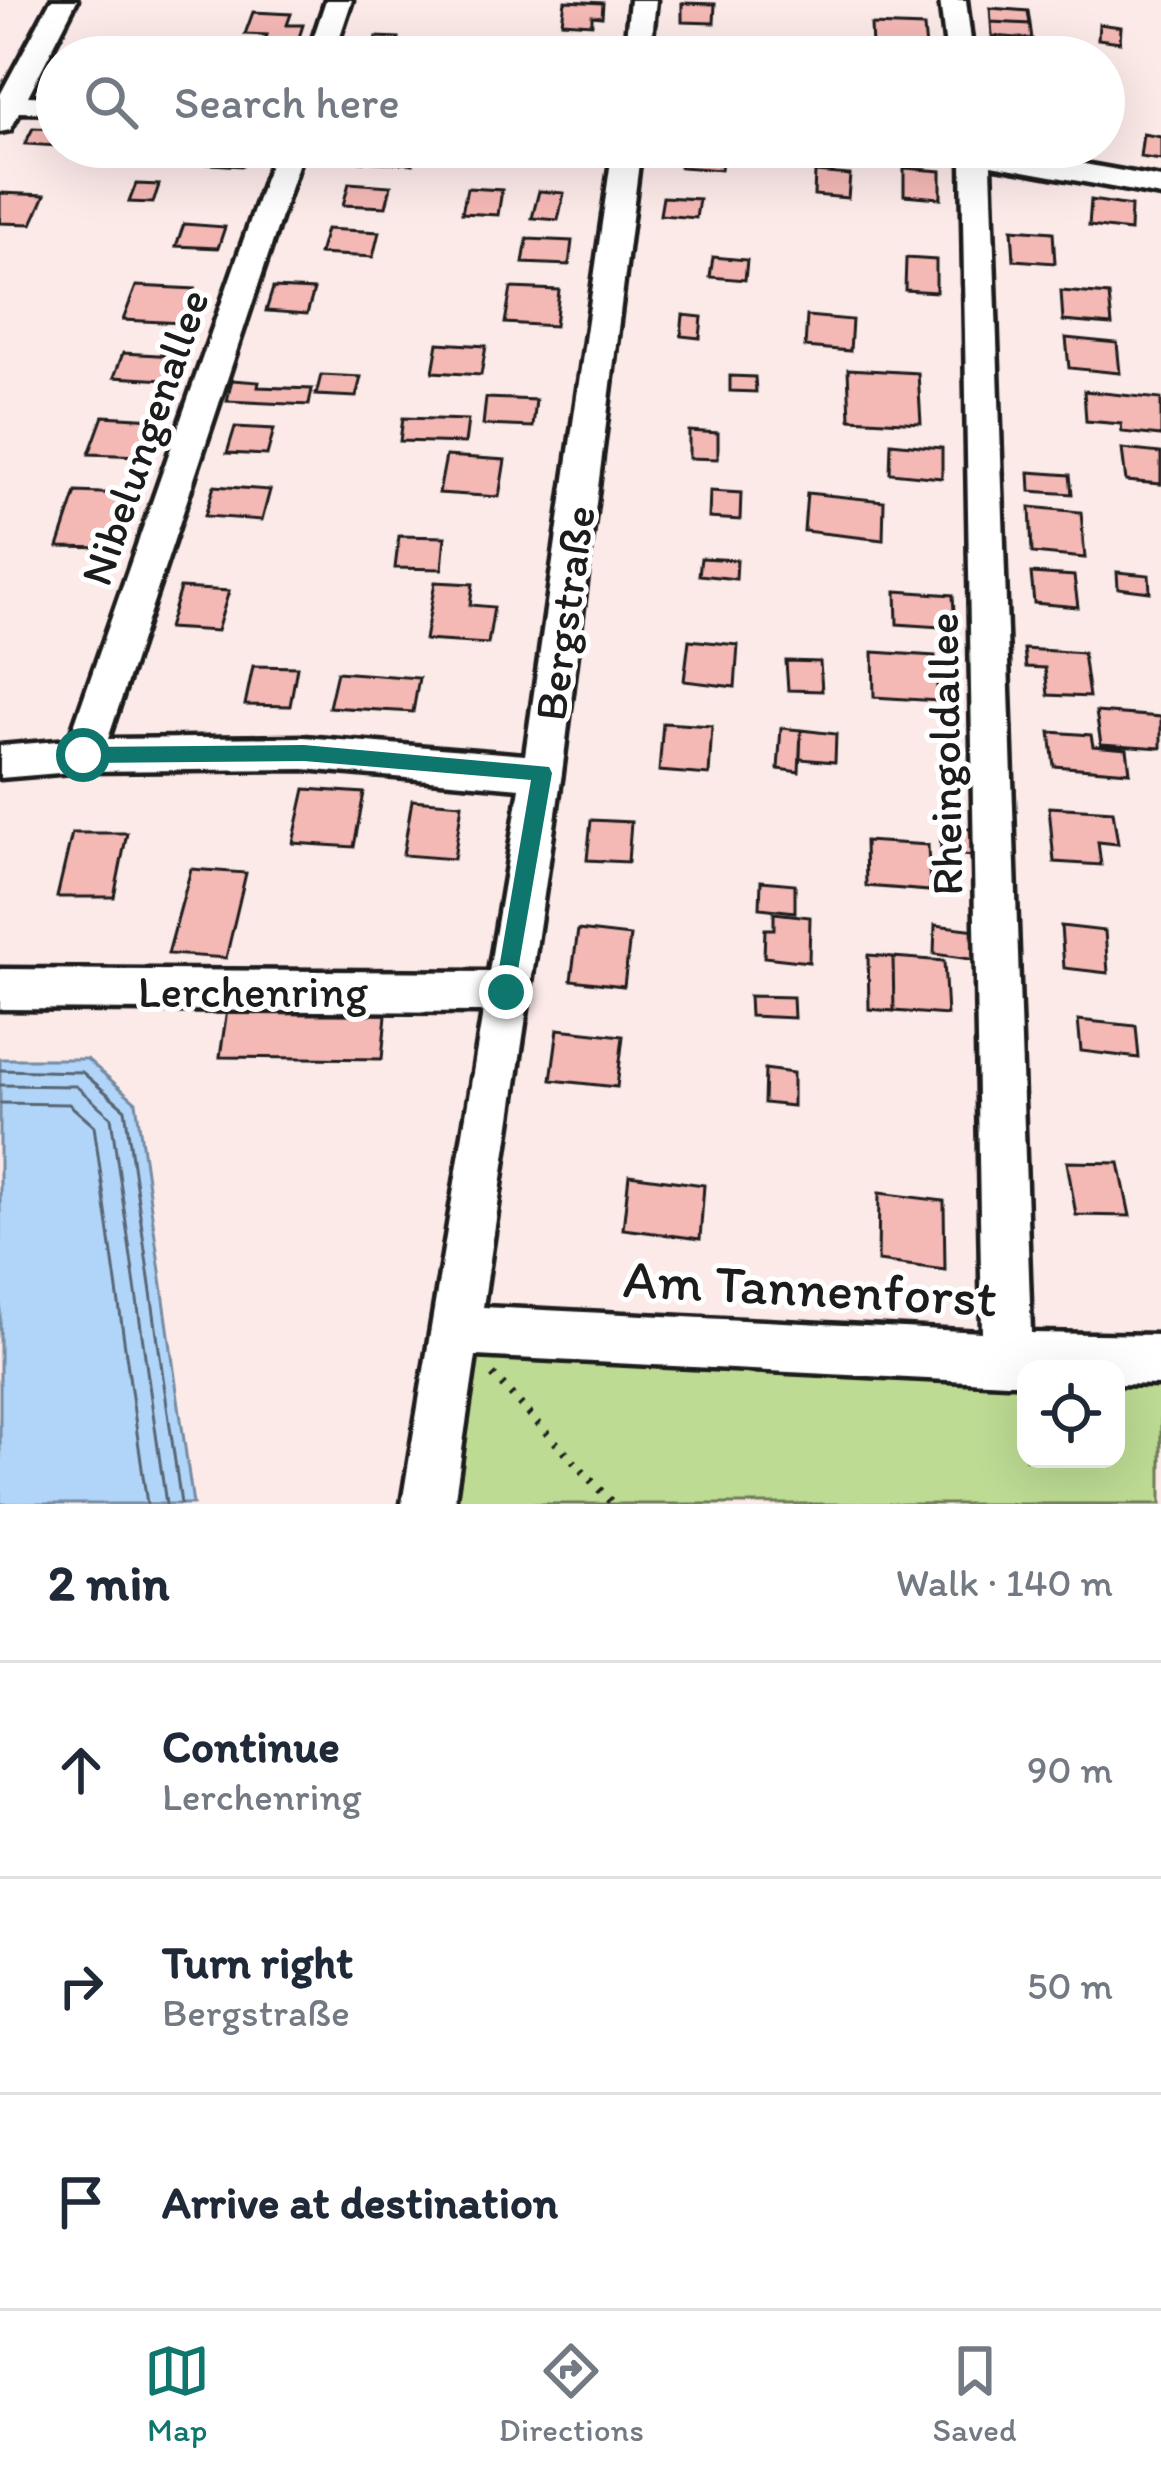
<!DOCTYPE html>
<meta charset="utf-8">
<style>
body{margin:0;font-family:Itim,sans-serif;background:#f6f6f7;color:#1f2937}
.controls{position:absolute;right:36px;bottom:36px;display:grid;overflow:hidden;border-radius:24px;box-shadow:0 12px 48px #0002}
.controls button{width:108px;height:108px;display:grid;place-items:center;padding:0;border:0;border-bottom:3px solid #e0e1e3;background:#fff;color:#1f2937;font:60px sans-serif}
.stop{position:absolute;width:36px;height:36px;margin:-27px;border:9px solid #0f766e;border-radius:50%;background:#fff}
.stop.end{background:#0f766e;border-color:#fff;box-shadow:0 3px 12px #0008}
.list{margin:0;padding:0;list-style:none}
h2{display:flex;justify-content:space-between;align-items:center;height:156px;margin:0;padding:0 48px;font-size:51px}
h2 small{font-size:39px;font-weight:400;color:#747a83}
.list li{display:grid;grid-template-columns:78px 1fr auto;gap:36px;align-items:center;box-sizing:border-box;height:216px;padding:0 48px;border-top:3px solid #e0e1e3}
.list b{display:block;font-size:45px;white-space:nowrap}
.list p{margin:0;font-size:39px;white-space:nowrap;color:#747a83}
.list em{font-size:39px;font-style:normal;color:#747a83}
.icon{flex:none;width:66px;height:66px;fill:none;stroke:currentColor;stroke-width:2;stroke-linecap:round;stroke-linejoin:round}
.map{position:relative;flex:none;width:1161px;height:1504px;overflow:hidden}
.search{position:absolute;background:#fff;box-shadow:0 12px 48px #0002;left:36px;right:36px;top:36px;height:132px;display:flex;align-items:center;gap:30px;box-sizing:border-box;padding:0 42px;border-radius:66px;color:#747a83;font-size:45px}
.sheet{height:804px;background:#fff}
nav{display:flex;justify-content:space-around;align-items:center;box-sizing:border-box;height:168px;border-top:3px solid #e0e1e3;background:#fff;font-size:33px;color:#747a83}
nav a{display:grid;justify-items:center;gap:6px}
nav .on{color:#0f766e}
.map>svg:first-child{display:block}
</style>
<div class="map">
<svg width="1161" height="1504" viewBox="0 0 1161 1504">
<rect width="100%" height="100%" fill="#fceae9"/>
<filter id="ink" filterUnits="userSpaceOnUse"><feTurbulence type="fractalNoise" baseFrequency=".00833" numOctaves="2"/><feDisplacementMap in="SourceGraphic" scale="24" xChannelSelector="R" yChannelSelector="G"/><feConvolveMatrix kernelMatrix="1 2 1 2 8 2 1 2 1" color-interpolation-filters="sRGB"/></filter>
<g filter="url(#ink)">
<!-- green -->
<path fill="#bddb93" stroke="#6c7c58" stroke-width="3" fill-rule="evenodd" d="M452 1330 1161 1360V1504H428ZM1026 1369H1116V1459H1026Z"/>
<!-- water -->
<path fill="#b1d5f9" stroke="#758ba1" stroke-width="3" d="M0 1059H87L136 1102 193 1504H0Z"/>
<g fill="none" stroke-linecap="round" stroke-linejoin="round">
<!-- shore -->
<path stroke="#586674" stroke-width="3" d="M0 1070 82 1072 125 1109 181 1504
M0 1085 76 1086 111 1117 166 1504
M0 1103 69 1104 94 1126 147 1504"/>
</g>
<!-- building -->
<path fill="#f4b8b5" stroke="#1c1c1c" stroke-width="3" d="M565 1 603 3 602 17 592 16V24L562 22Z
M682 3 715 4 714 23 682 22Z
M990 8 1028 11 1030 24 991 22Z
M253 12 291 14 287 25H303L297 44 264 43 267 35 245 34Z
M991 22 1030 24 1032 39 992 36Z
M1099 24 1121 27 1120 42 1098 39Z
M871 25 924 27 926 49 872 47Z
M545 36 590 38 588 57H542Z
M376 37 399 38 396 52 372 51Z
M684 42 726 43V57H683Z
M33 128 57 129V146L25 144Z
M1143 134 1161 137V160L1140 157Z
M215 147H249L242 166 208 164Z
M364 147H417L413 164 361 161Z
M684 147 723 150 721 170 680 167Z
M904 168 941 171V198L904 195Z
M815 172 850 175 848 198 814 195Z
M349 183 391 186 386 207 343 205Z
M136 184 159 185 153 203 129 202Z
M467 188 502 190 498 215 462 213Z
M539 191 564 193 558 220 532 218Z
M0 193 45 195 32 224 0 223Z
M663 197 699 199 696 218 660 215Z
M1091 200 1131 206 1130 231 1089 226Z
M184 224 225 227 218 248 176 246Z
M326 229 379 232 373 257 319 254Z
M1012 229 1053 232 1055 263 1014 260Z
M527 239 572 241 569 265 523 263Z
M713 257 747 260 745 280 710 277Z
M906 258 936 260V292L905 290Z
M136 286 195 289 183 323 123 320Z
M273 288 314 290 307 314 266 311Z
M511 288 559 290 555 326 505 323Z
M1061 291 1109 295 1112 325 1063 321Z
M683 315 702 317 700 338 681 336Z
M807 316 852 320 850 351 805 347Z
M1066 338 1117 343 1120 373 1069 368Z
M438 343 486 346 481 375 433 372Z
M123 353 174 356 165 380 114 377Z
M848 369 918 373 921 423 850 419Z
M321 375 361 377 356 397 316 395Z
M730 376 755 377 756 392 730 391Z
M232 380 259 382 258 387 312 389 309 405 227 401Z
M1084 391 1161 399V436L1122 432 1121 424 1086 421Z
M486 398 536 400 533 427 483 425Z
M103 416 155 419 142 456 89 454Z
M403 418 468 420 465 443 400 441Z
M235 427 274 429 267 455 227 453Z
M689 431 718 433V459L689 458Z
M891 443 942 448V478L890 473Z
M1122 449 1161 453V484L1126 481Z
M446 456 505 460 499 497 439 493Z
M1029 472 1070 475 1072 494 1030 491Z
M214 486 270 490 262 520 205 516Z
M710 491 741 493 740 520 709 518Z
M76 492 126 494 109 548 58 547Z
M807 493 884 501 883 540 804 531Z
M1030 507 1081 512 1085 558 1032 553Z
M399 536 445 537 442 569 395 568Z
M701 558 737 560 736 579 699 575Z
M1117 572 1149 575 1150 592 1118 588Z
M1031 573 1074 576 1078 607 1034 603Z
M435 582 473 584 470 605 494 607 488 644 425 640Z
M180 588 229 591 217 631 168 628Z
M896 591 953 595 955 628 897 624Z
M689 640 738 645 735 687 684 681Z
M1024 649 1083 653 1089 697 1048 695 1045 668 1026 667Z
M873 652 935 656 938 701 874 697Z
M786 661 820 662 822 691 788 690Z
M253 666 297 667 290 706 245 705Z
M337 672 419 678 413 712 329 707Z
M1096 712 1161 717V748L1101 744Z
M663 723 712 726 709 775 659 771Z
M781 728 801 730 799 772 778 769Z
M801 730 836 734 835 762 800 759Z
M1050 732 1091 735 1093 746 1127 749 1130 772 1054 766Z
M305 789 364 793 354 847 293 843Z
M412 800 462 804 454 859 403 855Z
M1049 807 1113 811 1118 844 1098 842 1101 865 1054 862Z
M591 820 631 822 628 862 587 860Z
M940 827 971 829 973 856 941 853Z
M72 833H127L114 897H57Z
M865 841 928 845 930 891 866 886Z
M191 869 246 873 226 958 168 954Z
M761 881 795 884V912L760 908Z
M774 913 810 917 809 962 764 957 765 929H774Z
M935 925 977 930V960L934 954Z
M1061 926 1105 931 1108 973 1064 968Z
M578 930 630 936 624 986 571 980Z
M868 955 893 957 894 1011 869 1009Z
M893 957 944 961 947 1015 894 1011Z
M749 996 793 997 794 1018 750 1016Z
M228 1003 387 1004 382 1059 220 1057Z
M1078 1020 1136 1026 1139 1058 1081 1051Z
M558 1029 623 1036 617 1087 551 1080Z
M765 1069 793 1073V1106L764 1103Z
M1067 1162 1119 1163 1130 1216 1076 1215Z
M629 1175 704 1185 700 1239 623 1229Z
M879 1193 944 1201 945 1270 878 1261Z"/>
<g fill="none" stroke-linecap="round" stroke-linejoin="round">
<defs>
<path id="street" d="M51 0H77L28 96 57 97V113L20 112 10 130 0 132V95Z
M326 0H352L333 57H307Z
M630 0H656L650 57H624Z
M940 0H966L973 57H947Z
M276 147H304L108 739 304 737 525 755 613 147H641L562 773 483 1307 982 1332 962 161 876 155 862 147H990L1161 178V196L991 165 1031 1333 1161 1335V1385L1116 1384V1369H1026V1383H1007L476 1356 454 1504H402L483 1012 0 1009V969L489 972 520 788 304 769 83 771 0 778V746L69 740Z"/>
</defs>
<!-- street casing -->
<use href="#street" stroke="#1c1c1c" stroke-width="9"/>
<!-- path -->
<path stroke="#1c1c1c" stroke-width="8" stroke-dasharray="3 10" stroke-linecap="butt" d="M493 1375 613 1504"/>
<!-- street -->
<use href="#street" fill="#fff" fill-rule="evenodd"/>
</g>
</g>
<!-- route -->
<path fill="#0f766e" d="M304 745 549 767 552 773 513 999H498L495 992 531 780 304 761 83 763 73 755 83 747Z"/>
<g text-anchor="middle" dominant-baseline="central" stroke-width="10" stroke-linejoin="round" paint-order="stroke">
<!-- street labels -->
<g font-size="45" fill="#1c1c1c" stroke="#fff">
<text transform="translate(144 437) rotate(-71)">Nibelungenallee</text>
<text transform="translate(564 613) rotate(-82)">Bergstraße</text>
<text transform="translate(944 754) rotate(-91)">Rheingoldallee</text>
<text x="253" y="991">Lerchenring</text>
</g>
<!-- near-street labels -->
<g font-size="54" fill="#1c1c1c" stroke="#fff">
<text transform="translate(810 1288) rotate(3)">Am Tannenforst</text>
</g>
</g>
</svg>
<div class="controls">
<button><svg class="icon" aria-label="locate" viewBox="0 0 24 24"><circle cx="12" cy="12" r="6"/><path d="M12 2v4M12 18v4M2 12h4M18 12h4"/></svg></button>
</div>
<div class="stop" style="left:83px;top:755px"></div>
<div class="stop end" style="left:506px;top:992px"></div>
<div class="search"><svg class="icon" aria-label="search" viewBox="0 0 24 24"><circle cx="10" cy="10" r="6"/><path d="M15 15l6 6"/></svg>Search here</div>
</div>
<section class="sheet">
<h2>2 min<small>Walk · 140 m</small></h2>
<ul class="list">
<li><svg class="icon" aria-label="ahead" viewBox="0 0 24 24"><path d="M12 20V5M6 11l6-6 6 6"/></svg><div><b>Continue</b><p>Lerchenring</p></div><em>90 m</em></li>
<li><svg class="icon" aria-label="right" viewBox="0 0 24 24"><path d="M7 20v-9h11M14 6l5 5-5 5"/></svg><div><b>Turn right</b><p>Bergstraße</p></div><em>50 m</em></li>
<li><svg class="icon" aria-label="arrive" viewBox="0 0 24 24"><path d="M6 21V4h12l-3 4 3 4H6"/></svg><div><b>Arrive at destination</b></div></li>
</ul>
</section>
<nav>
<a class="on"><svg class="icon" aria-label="map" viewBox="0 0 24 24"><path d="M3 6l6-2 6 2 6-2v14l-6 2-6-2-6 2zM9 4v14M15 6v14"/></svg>Map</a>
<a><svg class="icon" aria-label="directions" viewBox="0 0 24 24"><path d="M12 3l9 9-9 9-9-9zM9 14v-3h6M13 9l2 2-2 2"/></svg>Directions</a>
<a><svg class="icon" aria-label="saved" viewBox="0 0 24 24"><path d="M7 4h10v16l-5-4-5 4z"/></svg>Saved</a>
</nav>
